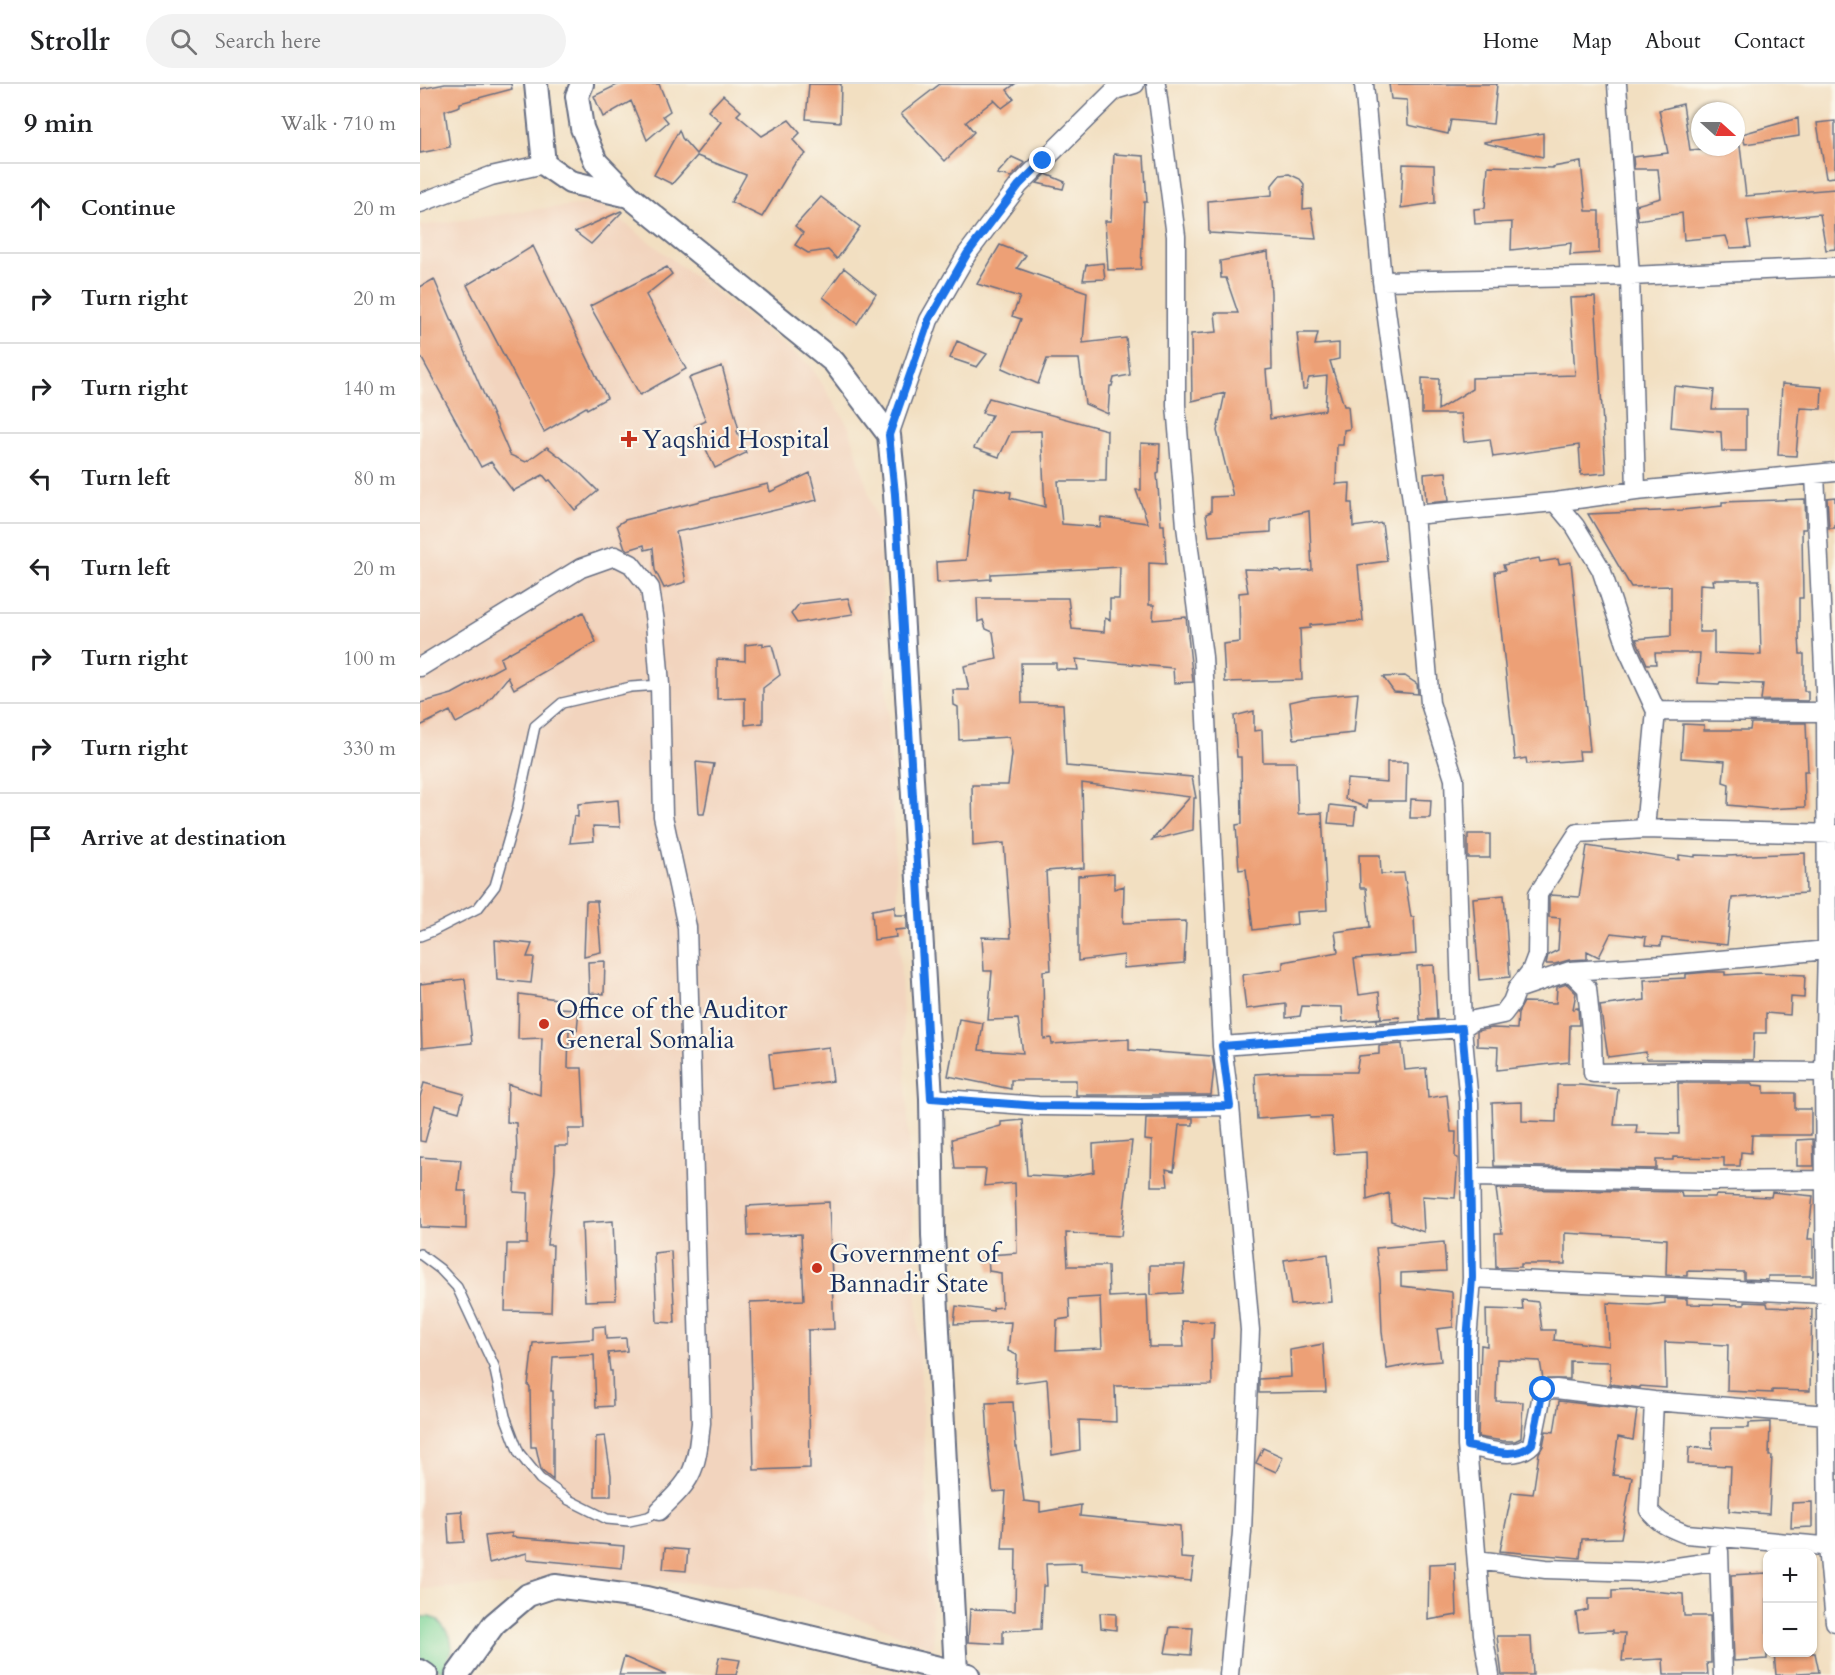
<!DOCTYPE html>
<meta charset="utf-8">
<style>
body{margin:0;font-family:Cardo,serif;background:#f2f2f2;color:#202124}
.controls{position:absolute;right:18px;bottom:18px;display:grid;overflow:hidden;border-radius:12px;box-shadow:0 2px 4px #0004}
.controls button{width:54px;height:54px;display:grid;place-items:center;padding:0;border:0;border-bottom:2px solid #e0e0e0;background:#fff;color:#202124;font:30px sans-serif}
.compass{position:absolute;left:1271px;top:18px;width:54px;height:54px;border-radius:50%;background:#fff;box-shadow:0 2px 4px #0004;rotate:111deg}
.stop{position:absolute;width:18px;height:18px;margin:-14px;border:4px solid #1a73e8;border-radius:50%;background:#fff}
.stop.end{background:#1a73e8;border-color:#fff;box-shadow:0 2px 6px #0008}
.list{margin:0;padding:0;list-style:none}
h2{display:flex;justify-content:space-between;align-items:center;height:78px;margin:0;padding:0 24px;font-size:26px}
h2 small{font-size:20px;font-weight:400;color:#757577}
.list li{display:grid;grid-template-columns:39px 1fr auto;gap:18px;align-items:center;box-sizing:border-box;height:90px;padding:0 24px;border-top:2px solid #e0e0e0}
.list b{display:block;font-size:22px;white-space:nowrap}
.list em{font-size:20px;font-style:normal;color:#757577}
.icon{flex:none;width:33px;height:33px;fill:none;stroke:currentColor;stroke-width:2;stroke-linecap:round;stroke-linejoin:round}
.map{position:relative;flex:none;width:1415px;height:1591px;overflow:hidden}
header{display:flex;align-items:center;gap:36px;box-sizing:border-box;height:84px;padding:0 30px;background:#fff;border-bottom:2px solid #e0e0e0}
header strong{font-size:28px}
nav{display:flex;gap:33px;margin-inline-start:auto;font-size:21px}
.search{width:420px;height:54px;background:#f2f2f2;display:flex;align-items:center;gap:15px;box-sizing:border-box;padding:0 21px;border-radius:33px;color:#757577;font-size:22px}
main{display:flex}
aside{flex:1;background:#fff}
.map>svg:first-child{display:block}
</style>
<header>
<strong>Strollr</strong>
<div class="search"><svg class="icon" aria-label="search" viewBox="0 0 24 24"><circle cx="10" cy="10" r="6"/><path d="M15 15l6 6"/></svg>Search here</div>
<nav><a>Home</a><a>Map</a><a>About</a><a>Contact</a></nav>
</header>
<main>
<aside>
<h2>9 min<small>Walk · 710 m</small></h2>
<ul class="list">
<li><svg class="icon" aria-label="ahead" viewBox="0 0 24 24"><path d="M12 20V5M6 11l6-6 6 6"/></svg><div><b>Continue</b></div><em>20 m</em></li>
<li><svg class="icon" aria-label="right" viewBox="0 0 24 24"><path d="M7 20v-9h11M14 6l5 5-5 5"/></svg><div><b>Turn right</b></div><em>20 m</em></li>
<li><svg class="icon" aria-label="right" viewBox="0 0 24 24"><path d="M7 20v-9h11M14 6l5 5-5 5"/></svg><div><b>Turn right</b></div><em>140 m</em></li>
<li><svg class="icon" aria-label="left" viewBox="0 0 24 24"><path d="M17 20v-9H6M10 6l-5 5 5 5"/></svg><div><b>Turn left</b></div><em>80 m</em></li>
<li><svg class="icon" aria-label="left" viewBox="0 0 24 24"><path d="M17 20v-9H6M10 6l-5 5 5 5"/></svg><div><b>Turn left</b></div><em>20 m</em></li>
<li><svg class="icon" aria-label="right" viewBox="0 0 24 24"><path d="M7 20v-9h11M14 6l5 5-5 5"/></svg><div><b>Turn right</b></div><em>100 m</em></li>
<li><svg class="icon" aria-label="right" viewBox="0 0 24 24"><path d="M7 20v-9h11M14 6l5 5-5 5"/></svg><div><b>Turn right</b></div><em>330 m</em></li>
<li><svg class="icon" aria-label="arrive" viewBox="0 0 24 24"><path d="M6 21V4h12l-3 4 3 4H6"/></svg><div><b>Arrive at destination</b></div></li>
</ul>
</aside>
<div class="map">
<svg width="1415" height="1591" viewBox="0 0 1415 1591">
<rect width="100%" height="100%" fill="#fbf7ec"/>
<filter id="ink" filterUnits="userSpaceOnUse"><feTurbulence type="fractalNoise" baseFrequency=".0167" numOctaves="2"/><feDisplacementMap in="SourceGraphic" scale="12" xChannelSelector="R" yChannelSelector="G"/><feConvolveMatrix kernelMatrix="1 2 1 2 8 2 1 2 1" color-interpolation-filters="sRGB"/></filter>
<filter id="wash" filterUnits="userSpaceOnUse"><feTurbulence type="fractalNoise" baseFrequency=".008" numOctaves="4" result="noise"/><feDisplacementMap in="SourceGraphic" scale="24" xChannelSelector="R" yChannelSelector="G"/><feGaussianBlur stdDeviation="1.35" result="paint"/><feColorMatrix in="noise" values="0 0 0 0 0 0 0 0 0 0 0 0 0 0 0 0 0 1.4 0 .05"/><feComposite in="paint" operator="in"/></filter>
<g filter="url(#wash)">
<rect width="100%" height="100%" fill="#f2dfc1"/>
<!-- built -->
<path fill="#f2d4be" d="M179 119 391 282 429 343 459 443 514 1565 451 1539 353 1505 232 1496 0 1505V142L126 124Z"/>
<!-- green -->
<path fill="#7fd599" stroke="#4d827c" stroke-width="1.5" d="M0 1533H9L18 1536 30 1552 32 1563 24 1587 0 1578Z"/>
<g id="blocks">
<!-- building -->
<path fill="#eda076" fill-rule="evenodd" d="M25 0H91L92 5 40 19V22L25 27 30 63 0 69V5Z
M199 0H239L250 27 243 32 248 38 227 56 211 17 183 33 174 12Z
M389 0H421L420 38 386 35Z
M520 0H595L587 6 594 15 582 24 574 16 546 38 554 48 525 77 481 30Z
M969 0H1077L1073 40 1031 36 1028 50 988 41 987 16 971 15Z
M303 11 321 27 317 31 342 52 369 36 380 49 373 56 386 70 375 79 342 133 311 118 326 91 277 72 252 100 234 91 259 46 262 54 276 70 301 38 288 27Z
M1263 20 1270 66 1320 62 1326 112 1415 105V165L1406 166 1400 130 1327 137 1331 163 1310 164 1306 152 1264 156 1262 129 1218 136 1216 121 1241 114 1238 85H1214L1213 73 1248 69 1239 26Z
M1378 34 1379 52 1325 60 1322 50Z
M1415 37V93L1406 94 1397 39Z
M1123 49V73L1064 59V58Z
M694 70 724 72 727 118H724L721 185 688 186 685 137H691Z
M592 73 605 79 591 93 577 90Z
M1161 78 1166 127H1179V169L1150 171 1151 159 1091 166 1092 138 1055 140 1054 125 1065 124 1068 82 1133 84V83Z
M983 80 1014 81 1015 119 981 124Z
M626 90 645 98 643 105 617 99Z
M869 90 880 95 884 100 883 125 891 124 896 155 789 149 788 117 852 111V101L860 91Z
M401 113 440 143 417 175 408 166 388 169 375 161 383 149 375 142Z
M201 127 202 128 171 160 155 148Z
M580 161 606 171 597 184 667 208 663 259 706 254 710 291 694 294 692 302H690L688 330 665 320 659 275H627L618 300 582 284 601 235 592 232 600 213 557 200Z
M113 162 187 314 167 325 166 323 124 348 47 201 75 184 76 185Z
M848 168 851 209 852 285 846 286 850 335 905 326 907 292 889 294 886 305H883L877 249H898L895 261 919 259V275L910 277 924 322H928L930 345 924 346 923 361H917L916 400 930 399 929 419H932L933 443 962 439 967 477 938 481 943 537 890 541V544L880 545 882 596 805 598 803 560 820 558 819 509 828 508 824 485 859 486 860 488 892 486 889 427 851 435V448L789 452 786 430 791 428V413L813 412 797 347 805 309 772 317 771 250 797 248 795 229H818L806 194H801L800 177Z
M683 179 685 195 663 196 666 181Z
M247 183 252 190 226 211 266 285 220 311 170 222Z
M424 184 456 210 437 240 403 213Z
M14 195 90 371 106 378 127 363 156 385 178 407 155 426 130 396 128 397 123 391 93 407 71 378 61 383 0 271V203Z
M1175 213 1186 389 1161 391 1159 361 1073 373 1070 355 1044 358 1041 330H1002V294L1019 295 1018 326 1052 305V294L1155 291 1150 214Z
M537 257 567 270 557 283 530 274Z
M302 282 319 346 317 347 326 369 295 384 275 342 286 337 269 294Z
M1362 300 1402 303 1401 325 1380 324 1376 372 1358 371Z
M1254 302 1294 306 1292 325H1326V367H1302L1301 348 1251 343Z
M569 314 687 346 686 397H638L642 440 680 443 681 433 728 439 716 406H721V359L740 360 739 389 737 390 741 441H744L746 480 729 479V521H734L733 536 766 533 773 598 754 599 753 584 656 575 658 586 636 585V579H601L602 619 643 620 646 682 772 693 776 714H774L773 746 732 756 770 713 662 699 664 784 626 787 631 886 623 887 624 955 631 954 632 960 709 955V966L792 972 794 984 791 1011H656V996H591V1005L528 992 539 935 563 939 559 966 603 969 598 935 568 936 572 887H564L562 853 591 854 584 759 553 762 552 701H588L592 670 589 653 539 656 538 623 534 621 533 606H549L544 582 577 575 573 548 566 545 563 536 558 538 557 514H648L652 545 684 548 685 534 690 536V515H699L700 483 571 490V495L517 499 516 478 546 476 554 403 591 408 590 414 625 423 621 347 591 348 579 373 554 364 572 331 562 329Z
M1026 388 1029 417 1006 419 1004 390Z
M390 389 397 416 298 440V439L256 448 266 498 244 504 235 486 233 464 225 466 224 461 208 466 205 464 197 441 205 436 348 400 350 408Z
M1415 413V444H1409L1407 414Z
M1385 415 1386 445H1382L1383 514H1379V553L1380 570H1384V607H1388V617L1341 616 1343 600 1300 598 1299 600 1278 599 1280 569H1235L1236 580H1227L1216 555 1251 552V502L1211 503 1168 430 1262 426 1302 422V418ZM1293 496H1339L1341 571 1294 569V548H1279L1280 500 1294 501Z
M1119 474 1120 478 1138 475 1139 480 1151 478 1170 667H1159L1160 676 1107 680 1106 674 1095 676 1075 488 1085 486 1083 481Z
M428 514 433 530 377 539 371 530 379 520Z
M163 528 176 558 94 605 88 593 61 626 36 639 30 627 0 642V619L32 610 83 582 80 574Z
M343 559V562L352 561 360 591 343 604V639L325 641V614L297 615V575L325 577V561Z
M985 592 997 600 998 610 974 608 963 593Z
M938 609 934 649 874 655 870 618 892 613Z
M834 627V647L842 646 843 678H876L878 730 902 729 907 826 876 828 877 840 833 846 826 785 819 786 816 741 822 740 821 673H817L814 632Z
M1331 639H1386L1388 687H1384L1385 723 1348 725 1308 721 1309 700 1303 698 1305 677 1261 674 1263 640 1284 641V646H1330Z
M276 678 294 680 284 730H279Z
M967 678H987L986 717H948L947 724 925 715 927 695 967 698Z
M991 715 1011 716 1010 734H990Z
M198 716 200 743 173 742 174 757 150 759 154 732 158 733V720Z
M910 721 936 724 934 741 908 739Z
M1048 750H1070V774H1048Z
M1167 762 1259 776V771L1275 773V771L1306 772 1385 769 1386 809 1312 814 1307 861 1242 854 1241 862 1225 861 1226 853 1191 849 1179 873 1167 867V875L1149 876 1135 880H1126L1128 871 1138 866 1140 834 1129 833V813L1131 811 1159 813Z
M939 771H960L961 790 984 789 991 833H994L996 870 934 875 939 911 959 908 961 934 923 938 922 923 882 922 880 932 866 934V920L826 925 822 891 863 885V878L918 868 915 848 950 843 946 804H940Z
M694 789V805L704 802 703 839 766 837 764 879 703 884 704 871 658 877V792Z
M1084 811 1090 893 1059 896 1053 814Z
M166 817H177L181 868 164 872Z
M475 822V831H487V845L475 846 476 853 454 856 452 826Z
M75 856 112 860 107 873H114L111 899 77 896Z
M185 877 184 910 169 909 168 878Z
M1014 881 1017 935 1000 936 997 882Z
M1289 888H1305V891L1337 889 1385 891 1384 914 1371 913 1370 931 1346 929V949H1334L1333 976 1226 975V968L1188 973 1180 922 1225 916 1224 896 1266 894V890Z
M45 895 52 959 2 964 0 900Z
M1147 900 1156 909 1153 925 1158 924 1159 941H1150L1149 978 1077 986 1078 963 1057 962V947L1072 944 1097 945 1098 929 1104 918 1136 919 1137 903Z
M99 910 137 915V924L159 925 157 946H149L148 984H162L165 1045H148V1062H135V1085L127 1161H133L131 1228 85 1227 87 1160H107L108 1109 94 1108 97 1069 96 1039 87 1038 88 1000 120 1011 122 954 98 955Z
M979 933 980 937 957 939V935Z
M982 960 985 986 1006 984 1008 1014 1027 1011 1031 1048H1036L1035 1073 1038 1074 1035 1114 1002 1112 1004 1148 971 1137 969 1109 947 1116 946 1068 914 1070 911 1033 890 1034V1031L837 1035 835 990 866 988H936L939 972 959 970V962Z
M409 963 413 997 353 1005 349 970Z
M4 999 44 1010 39 1028 15 1021 5 1058 0 1057V1013Z
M1258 999H1332V1001L1344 1002V1009H1375V1025H1391V1051H1332L1331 1069 1321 1068 1320 1082H1304V1074L1253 1073V1076H1236V1085L1074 1082 1072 1019 1102 1018V1037L1136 1038 1137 1001H1160L1198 1005 1194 1041H1217L1216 1049 1259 1050Z
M726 1034H773V1041H759L754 1087 746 1085 748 1102H731L732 1057 725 1056Z
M603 1036 607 1091 645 1093 674 1088 673 1060 712 1057 701 1152 646 1149 648 1182H688L689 1213 727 1211 729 1263H764L762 1237 794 1238 793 1255 791 1256 792 1301 695 1302 696 1338 659 1336 660 1366 632 1371 627 1295 596 1299 597 1271 588 1267 591 1238 534 1240 536 1222 573 1227V1224L582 1223 581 1189 569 1187 568 1171 597 1169 595 1099 564 1102 566 1085H535L532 1055 581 1042V1038ZM680 1213 682 1264 636 1266 637 1236 650 1234 649 1215Z
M1393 1055 1394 1082H1377V1056Z
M0 1073 41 1076 38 1107H46V1145L0 1143Z
M1076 1105 1261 1108 1262 1113H1295L1296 1111 1351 1113 1352 1108 1393 1112 1388 1155H1393V1192H1348V1196L1324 1195V1188L1267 1187V1192L1246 1191 1247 1155 1145 1149V1180H1101V1183L1076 1184 1075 1149H1082Z
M409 1118 414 1245 388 1246 390 1384 334 1386 330 1218 384 1216 381 1150 328 1152 327 1122Z
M193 1137 196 1216 165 1217 162 1139Z
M1024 1158 1026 1187 981 1189V1202L1032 1208 1033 1243 1017 1245 1021 1277 998 1279 967 1285 962 1248 960 1196 956 1164Z
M251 1167 255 1239 237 1238 234 1169Z
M908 1170 912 1218 871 1221 864 1176Z
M730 1181H765L762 1209 730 1211Z
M1245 1214 1267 1215V1220L1324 1221V1218L1347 1219 1348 1223 1392 1225 1390 1307 1352 1306V1309L1307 1307 1308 1261 1245 1258 1246 1304 1220 1302V1304L1190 1300V1278L1150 1277V1295H1123L1120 1277 1077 1275 1076 1317 1103 1318 1101 1354 1095 1357H1083L1058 1353 1061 1261 1067 1262 1066 1225 1103 1226 1102 1216 1118 1218 1122 1246H1135L1134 1256 1189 1262 1187 1219 1228 1221 1245 1219Z
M185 1242 186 1255 206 1254 207 1267 188 1269 190 1287H192L193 1322 176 1323 174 1271 133 1273 131 1307H133V1396L121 1386 116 1363H111L110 1303 108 1302 113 1259 173 1255V1243Z
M903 1260 906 1308 839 1309V1295L871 1293 870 1266Z
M1139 1317 1217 1326 1213 1356 1198 1353 1193 1391 1212 1393 1201 1454 1162 1455 1160 1474 1080 1467 1092 1408 1113 1410 1119 1369 1123 1362 1126 1347 1134 1348Z
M593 1318 596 1363H597L604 1417 620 1419V1428L661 1421 660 1432 760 1442 761 1474 774 1475 771 1497 661 1487V1479L626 1480 627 1502H623L621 1545 583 1547V1560L548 1558 550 1525 595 1527 596 1465H582L586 1407 573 1408 569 1373 566 1319Z
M1350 1338 1349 1372H1352L1349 1430 1309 1427 1311 1382 1268 1380 1269 1363 1292 1365 1291 1344H1329V1339Z
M185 1352 191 1391V1412H175L176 1353Z
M843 1364 863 1373 856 1388 836 1379Z
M1392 1418V1443L1371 1444 1372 1419Z
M42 1427 44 1458 29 1459 27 1428Z
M92 1449V1453L204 1462 202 1484 107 1475V1469L69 1479 65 1452Z
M245 1464 268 1466 266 1487 243 1485Z
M1035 1479 1037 1531 1008 1536 1009 1480Z
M1347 1489V1575L1314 1577 1311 1491Z
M1221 1506 1263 1510 1264 1532H1290L1291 1579H1287L1288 1591H1244L1243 1575 1202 1577 1205 1549H1193V1546L1159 1548 1156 1529 1168 1526V1515H1192V1507Z
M680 1529 696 1530V1546L681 1544Z
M750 1543 773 1544 771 1571 745 1569Z
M1077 1552H1111L1113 1591H1082Z
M1354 1569H1395L1399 1588 1377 1589V1591H1356Z
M204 1573 246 1591H199Z
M299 1573 320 1576 316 1591H296Z"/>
</g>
</g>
<g filter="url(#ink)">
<use href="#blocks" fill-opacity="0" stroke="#666d81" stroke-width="1.5"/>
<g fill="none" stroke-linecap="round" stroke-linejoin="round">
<defs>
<path id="service" d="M0 852 13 847 58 824 75 802 97 726 115 642 142 619 211 603 240 601
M0 1170 20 1185 37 1203 74 1282 85 1332 99 1369 120 1395 149 1416 187 1435 209 1437 228 1433 239 1427"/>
<path id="minor" d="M736 0 756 152V321L766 442 783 573 802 962 810 1022 830 1246 822 1448 809 1591
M944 0 962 197 994 431 1010 619 1034 695 1042 944 1049 1019 1052 1194 1047 1257V1362L1063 1550 1070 1591
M1197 0 1210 192 1216 407
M0 119 71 92 124 80
M962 197 1210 192 1415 183
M469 351 509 236 547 170 599 101 695 6 715 0
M1395 390 1406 628 1407 866 1404 988 1408 1463 1415 1538
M994 431 1135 418 1216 407 1415 388
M0 583 161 484 195 472 211 480 230 504 235 538 240 601 243 732 267 843 281 1339C279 1355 278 1376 270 1391 263 1405 250 1416 239 1427
M1236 627 1406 628
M1225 745 1415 750
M1150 887 1245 881 1407 866
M1097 905 1150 887 1167 904 1172 955 1173 989 1284 987 1404 988
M802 962 1042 944 1054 936 1083 930 1092 918 1097 905 1111 887 1117 871 1118 810 1158 749 1225 745 1236 627 1208 566 1181 485 1155 442 1135 418
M511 1014 618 1022 721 1023 810 1022
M1050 1093 1284 1097 1405 1096
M1052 1194 1407 1210
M1234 1317 1229 1426C1239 1440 1251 1444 1266 1450L1415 1463
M1047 1362C1067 1365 1096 1377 1112 1360L1123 1306 1136 1305 1234 1317 1407 1331
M1299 1467 1303 1591
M1057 1476 1126 1485 1223 1488 1298 1477"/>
<path id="tertiary" d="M116 0 124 80 150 98 209 112 414 278 469 351 475 410 511 1014 513 1151 536 1588
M162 0 157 12 162 44 176 78 209 112
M0 1587 6 1591
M37 1591 74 1540 108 1511 135 1502 226 1514 548 1591"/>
</defs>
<!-- service casing -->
<use href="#service" stroke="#666d81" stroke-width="12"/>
<!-- minor casing -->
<use href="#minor" stroke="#666d81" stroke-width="21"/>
<!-- tertiary casing -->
<use href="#tertiary" stroke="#666d81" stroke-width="26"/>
<!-- service -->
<use href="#service" stroke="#fff" stroke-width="9"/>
<!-- minor -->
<use href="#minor" stroke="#fff" stroke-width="18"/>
<!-- tertiary -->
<use href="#tertiary" stroke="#fff" stroke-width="22"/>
</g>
</g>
<g fill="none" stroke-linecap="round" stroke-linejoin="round" filter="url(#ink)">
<!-- route -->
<path stroke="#1a73e8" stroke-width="8" d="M623 77 599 101 547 170 509 236 469 351 475 410 511 1014 618 1022 721 1023 810 1022 802 962 1042 944 1049 1019 1052 1194 1047 1257V1362C1067 1365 1096 1377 1112 1360L1123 1306"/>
</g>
<!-- markers -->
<g fill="#c8321e" stroke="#fbf7ec" stroke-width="2">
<path d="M206 346h6v6h6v6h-6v6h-6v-6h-6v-6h6z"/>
<circle cx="124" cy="940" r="6"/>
<circle cx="397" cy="1184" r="6"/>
</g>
<g text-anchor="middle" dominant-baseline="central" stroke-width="4.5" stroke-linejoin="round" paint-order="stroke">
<!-- poi labels -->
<g font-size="26" fill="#1b2f5e" stroke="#fbf7ec" text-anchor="start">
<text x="222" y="355">Yaqshid Hospital</text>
<text x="136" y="925">Office of the Auditor<tspan x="136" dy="30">General Somalia</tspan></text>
<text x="409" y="1169">Government of<tspan x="409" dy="30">Bannadir State</tspan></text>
</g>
</g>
</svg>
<div class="controls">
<button>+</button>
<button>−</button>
</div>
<svg class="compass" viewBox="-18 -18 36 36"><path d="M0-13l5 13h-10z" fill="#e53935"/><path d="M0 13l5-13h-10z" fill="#757577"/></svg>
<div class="stop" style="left:1123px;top:1306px"></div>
<div class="stop end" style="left:623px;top:77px"></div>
</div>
</main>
